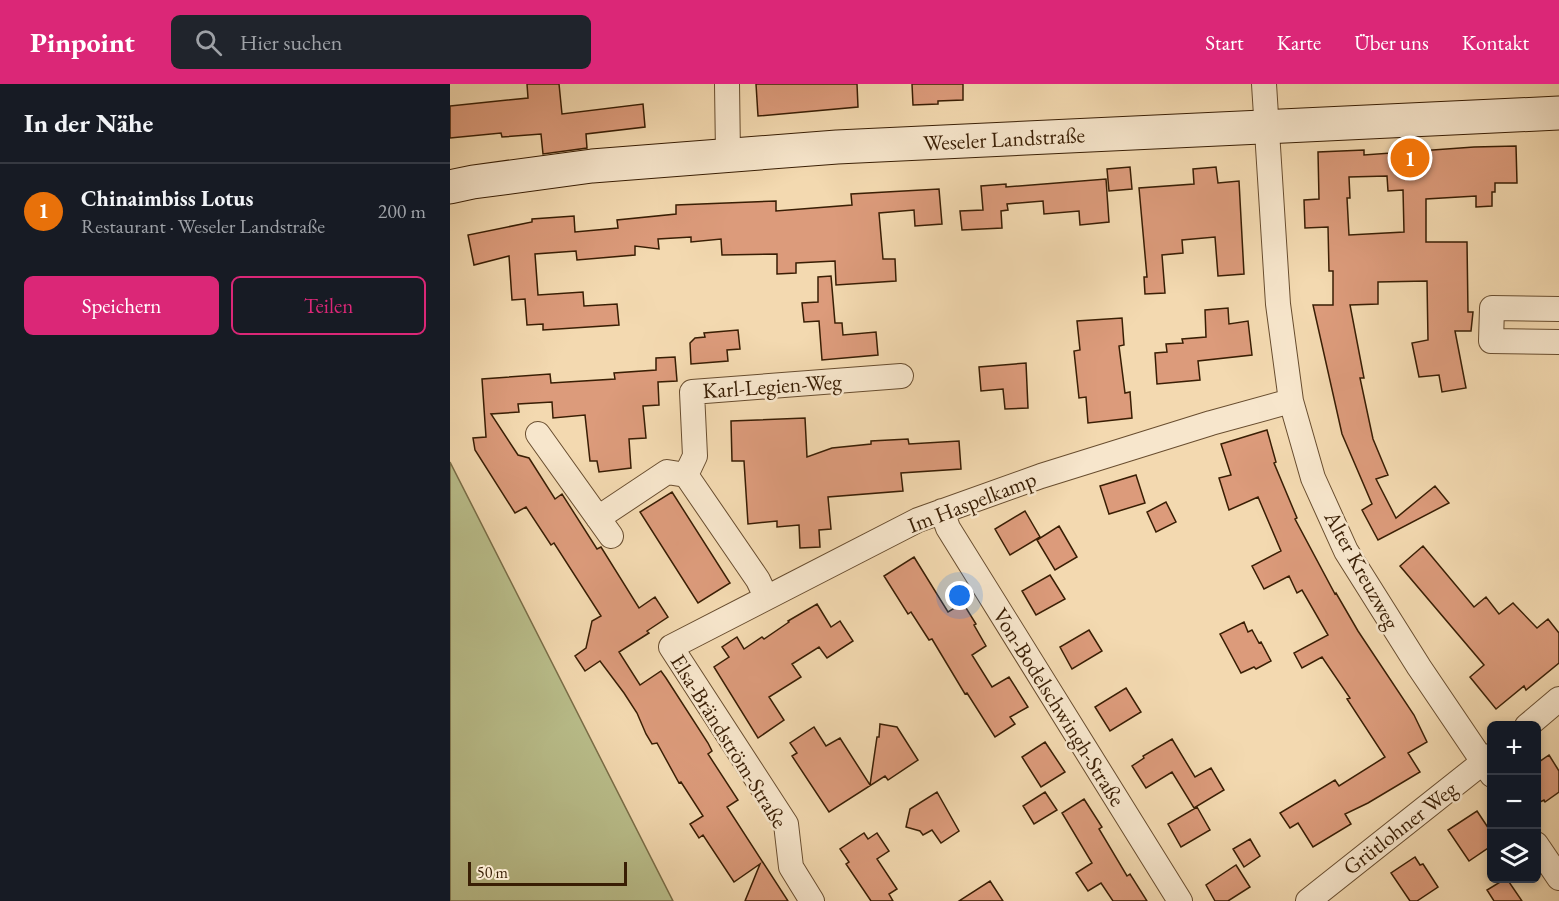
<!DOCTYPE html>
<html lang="de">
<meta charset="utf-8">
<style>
body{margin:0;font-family:"EB Garamond",serif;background:#20242c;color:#f1f3f6}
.controls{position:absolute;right:18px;bottom:18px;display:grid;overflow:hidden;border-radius:9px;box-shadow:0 3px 9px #0003}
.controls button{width:54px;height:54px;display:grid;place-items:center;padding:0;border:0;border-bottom:2px solid #363941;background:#171b24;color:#f1f3f6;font:30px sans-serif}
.scale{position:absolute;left:18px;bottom:15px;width:159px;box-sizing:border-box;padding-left:6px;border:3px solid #391e04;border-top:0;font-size:16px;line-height:21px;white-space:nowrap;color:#391e04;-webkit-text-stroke:4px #f7e6cc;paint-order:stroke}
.you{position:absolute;left:510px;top:512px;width:21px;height:21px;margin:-15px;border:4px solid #fff;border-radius:50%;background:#1a73e8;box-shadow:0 0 0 9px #1a73e833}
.badge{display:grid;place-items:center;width:39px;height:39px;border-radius:50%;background:#db2777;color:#fff;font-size:20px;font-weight:700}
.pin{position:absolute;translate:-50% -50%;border:3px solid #fff;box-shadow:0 2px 6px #0006}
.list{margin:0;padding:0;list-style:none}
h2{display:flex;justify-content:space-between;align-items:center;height:78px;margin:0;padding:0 24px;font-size:26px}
h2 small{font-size:20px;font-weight:400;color:#9ea1a6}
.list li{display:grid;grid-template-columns:39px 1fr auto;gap:18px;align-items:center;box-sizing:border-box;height:96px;padding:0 24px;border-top:2px solid #363941}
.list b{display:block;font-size:22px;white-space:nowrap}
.list p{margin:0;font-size:20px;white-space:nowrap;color:#9ea1a6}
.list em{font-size:20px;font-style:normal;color:#9ea1a6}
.actions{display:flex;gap:12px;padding:18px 24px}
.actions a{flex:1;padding:14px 0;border:2px solid #db2777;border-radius:9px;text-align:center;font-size:21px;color:#db2777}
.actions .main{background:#db2777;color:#fff}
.icon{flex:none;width:33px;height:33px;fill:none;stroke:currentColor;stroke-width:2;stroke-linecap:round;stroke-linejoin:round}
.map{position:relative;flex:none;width:1109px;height:817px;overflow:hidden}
header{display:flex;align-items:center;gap:36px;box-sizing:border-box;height:84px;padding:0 30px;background:#db2777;color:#fff}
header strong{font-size:28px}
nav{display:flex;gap:33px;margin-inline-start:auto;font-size:21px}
.search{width:420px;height:54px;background:#20242c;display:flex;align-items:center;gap:15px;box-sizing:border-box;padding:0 21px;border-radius:9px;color:#9ea1a6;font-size:22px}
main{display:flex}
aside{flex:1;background:#171b24}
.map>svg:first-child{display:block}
</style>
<header>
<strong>Pinpoint</strong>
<div class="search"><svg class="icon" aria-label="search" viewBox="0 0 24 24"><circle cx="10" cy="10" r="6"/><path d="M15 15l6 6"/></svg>Hier suchen</div>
<nav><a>Start</a><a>Karte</a><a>Über uns</a><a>Kontakt</a></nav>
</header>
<main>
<aside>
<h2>In der Nähe<small></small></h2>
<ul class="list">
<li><span class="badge" style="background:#e8710a">1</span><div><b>Chinaimbiss Lotus</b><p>Restaurant · Weseler Landstraße</p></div><em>200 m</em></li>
</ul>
<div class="actions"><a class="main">Speichern</a><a>Teilen</a></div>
</aside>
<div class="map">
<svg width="1109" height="817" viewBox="0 0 1109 817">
<rect width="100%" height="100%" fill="#f3d9b0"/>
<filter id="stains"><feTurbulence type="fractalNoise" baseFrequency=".00333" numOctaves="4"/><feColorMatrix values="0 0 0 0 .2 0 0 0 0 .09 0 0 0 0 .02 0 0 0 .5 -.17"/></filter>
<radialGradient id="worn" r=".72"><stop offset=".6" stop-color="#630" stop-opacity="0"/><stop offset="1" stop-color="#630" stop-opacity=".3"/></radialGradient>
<!-- green -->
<path fill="#babf8c" stroke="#7a6e48" stroke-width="1.5" d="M0 378 223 817H0Z"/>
<!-- building -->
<path fill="#dc9b7b" stroke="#391e04" stroke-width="1.5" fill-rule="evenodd" d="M77 0H109L112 30 193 20 195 43 136 50 137 64 93 70 91 50 52 53 51 49 0 54V22L78 14Z
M306 0H407L408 23 308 32Z
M462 0H513V16L488 17V20L463 21Z
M1066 62 1067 99H1045V108H1042V122L1026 123V112L976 115V158H1017L1018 228H1023L1021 247H1005L1016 304 992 308 989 291 969 293 962 259 978 256 977 197 928 198V220L900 221 914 294H910L923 355 938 391 926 395 946 434 985 402 999 419 928 456 912 426 922 420 892 350 863 221H883V187H879L878 143 855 144 854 116 869 115 868 68 914 66V71L1024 63ZM937 92 938 107 953 106 954 148 899 151 897 114H900L899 93Z
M680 83 682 105 659 107 657 85Z
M766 83 768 99 789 97 794 190 768 192 765 153 732 156 733 169 712 171 715 209 695 210 694 193H697L689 104 744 100 743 85Z
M656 95 659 138 630 141 629 127 594 130 593 117 557 120 558 126 551 127 552 144 512 146 510 127 533 126 531 102 556 100V103Z
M489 105 492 140 465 142 464 126 429 129 433 175H445L446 197 386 201 385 177 346 179V189L327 190V170L272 171 271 155 241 158V153L208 155 209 165 185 162V171L127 176 126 167 85 170 88 211 133 208 134 222 167 220 169 241 93 246V240L77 241 75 215 62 216 59 172 24 181 18 151 82 138V135L124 132 125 148 168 144 167 136 226 130V121L326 117V127L402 121 401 110Z
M381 192 385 239H392L393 251 426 248 428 271 372 276 369 237 354 238 352 219 368 218V193Z
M778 224 779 240 798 237 802 271 748 277 750 296 707 300 705 269 717 268 716 260 733 259 732 255 756 253 755 226Z
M672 234 674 261 669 262 675 309 680 308 682 334 638 339 636 313 629 314 624 267 630 266 627 237Z
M288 246 290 265 277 266 278 277 241 280 240 259 245 254 255 253 254 249Z
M225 273 227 297 208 298 209 321 193 322 196 354 179 355 181 384 149 388 147 377H140L135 331 103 334 102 318 68 320 69 328 41 330 68 371 79 374 105 415 112 410 147 465 151 463 189 524 205 513 218 533 197 547 199 549 169 568 190 601 211 587 216 594 258 659 262 667 258 670 288 716 277 723 338 817H295L310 780 284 798 253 751 249 754 240 740 253 732 231 698 229 699 207 659 202 660 196 650 187 629 174 609 150 577 135 587 125 572 136 564 142 537 151 532 104 459 101 461 76 423 65 429 25 366 23 354 36 353 32 295 100 290 101 299 165 295 164 289 206 286V274Z
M576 279 578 324 555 325 553 305 531 307 529 283Z
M355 334 357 373 382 364 421 360V357L458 355 459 360 509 357 511 385 451 389 453 407 378 413 381 445 369 446 370 463 350 464 349 441 327 443V437L298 440 294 377H282L281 337Z
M817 346 826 378 824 379 847 434 845 435 885 510 886 509 908 547 964 631 977 658 958 669 970 688 918 719 895 730 901 740 863 763 848 739 840 744 830 729 885 696 889 702 935 673 897 615 900 614 872 573 852 584 844 569 878 551 852 506 847 509 839 492 814 505 802 482 831 467 808 413 779 426 769 394 781 391 771 360Z
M686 391 695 419 659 430 650 402Z
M222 408 280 499 248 519 190 428Z
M716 418 726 438 706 448 697 428Z
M575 427 590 453 560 471 545 445Z
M609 442 627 473 605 486 587 456Z
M973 462 1024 523 1036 513 1049 530 1063 519 1087 544 1098 535 1109 549V579L1076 606 1074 602 1046 625 1020 593 1034 581 950 482Z
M464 473 498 528 513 519 526 540 524 541 536 562 522 571 542 603 559 593 578 623 560 633 565 640 545 653 517 609 515 610 482 555 479 556 461 528 458 530 434 492Z
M600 491 615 515 586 531 572 507Z
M367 520 381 543 390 537 403 557 377 574 369 563 342 580 351 593 319 613 334 636 308 654 264 583 279 573 272 563 287 553 294 565 312 553 314 555 339 538 338 537Z
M794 538 798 548 802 546 809 559 811 558 821 577 806 585 804 583 791 589 770 550Z
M639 546 652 567 622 585 610 563Z
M676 604 691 628 660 647 645 623Z
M430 640 447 643 468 676 438 696 435 692 379 728 342 672 347 669 340 659 364 643 376 662 390 654 420 701 427 653H429Z
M722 655 745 693 761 684 774 706 744 724 722 688 696 704 682 682 694 674 693 672Z
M595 658 615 688 591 703 572 673Z
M1099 671 1109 687V708L1095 718 1094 716 1086 720V680Z
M487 708 509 747 491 759 482 746 473 751 470 747 456 743 460 725Z
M595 708 607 726 584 740 573 722Z
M634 715 652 743 649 745 677 792 680 790 697 817H663L651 799 638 807 626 789 642 779 612 729Z
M747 723 760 746 731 763 718 740Z
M1027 727 1041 748V762L1019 777 998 746Z
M414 749 418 755 427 749 439 767 427 775 447 805 439 810 443 817H421L396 780 399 778 390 765Z
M800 755 810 772 794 783 783 765Z
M965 773 970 781 973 780 988 803 967 817H960L941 789Z
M786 781 800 803 778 817H765L756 801Z
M1055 795H1057L1072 817H1044L1037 806Z
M540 797 553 817H509Z"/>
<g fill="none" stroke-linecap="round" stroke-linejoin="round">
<defs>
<path id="street" d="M277 0 278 70
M814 0 828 220 841 317 863 394 896 467 969 583 1042 691
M1109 225 1042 224 1041 257 1109 258
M88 350 161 452
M492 427 498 444 730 817
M148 434 217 388 236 391
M316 513 308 496 236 391 245 372 242 308 451 292
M1077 642 1109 615
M1086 760 1109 794
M362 817 341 783 336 740 221 563 468 436 591 392 761 339 841 317
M858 817 1042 671"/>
<path id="secondary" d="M0 103 23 98 142 82 387 63 1109 29"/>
</defs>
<!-- street casing -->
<use href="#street" stroke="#684d2f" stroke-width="26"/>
<!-- secondary casing -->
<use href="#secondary" stroke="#391e04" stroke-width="35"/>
<!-- street -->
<use href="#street" stroke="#f7e6cc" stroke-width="24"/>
<!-- secondary -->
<use href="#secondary" stroke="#f7e6cc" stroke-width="33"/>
</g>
<g text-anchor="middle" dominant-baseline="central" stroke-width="5" stroke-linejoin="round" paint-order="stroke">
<!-- street labels -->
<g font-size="22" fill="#391e04" stroke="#f7e6cc">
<text transform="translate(554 55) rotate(-3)">Weseler Landstraße</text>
<text transform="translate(322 302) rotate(-4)">Karl-Legien-Weg</text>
<text transform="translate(522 418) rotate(-21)">Im Haspelkamp</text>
<text transform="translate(912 486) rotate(61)">Alter Kreuzweg</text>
<text transform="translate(609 623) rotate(58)">Von-Bodelschwingh-Straße</text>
<text transform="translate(279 657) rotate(58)">Elsa-Brändström-Straße</text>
<text transform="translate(950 744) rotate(-38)">Grütlohner Weg</text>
</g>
</g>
<rect width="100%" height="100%" filter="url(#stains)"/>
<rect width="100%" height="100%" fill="url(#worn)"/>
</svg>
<div class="controls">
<button>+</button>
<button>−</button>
<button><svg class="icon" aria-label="layers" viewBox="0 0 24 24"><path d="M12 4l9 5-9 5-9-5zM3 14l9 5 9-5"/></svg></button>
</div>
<div class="scale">50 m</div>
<div class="you"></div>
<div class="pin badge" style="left:960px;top:74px;background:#e8710a">1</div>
</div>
</main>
